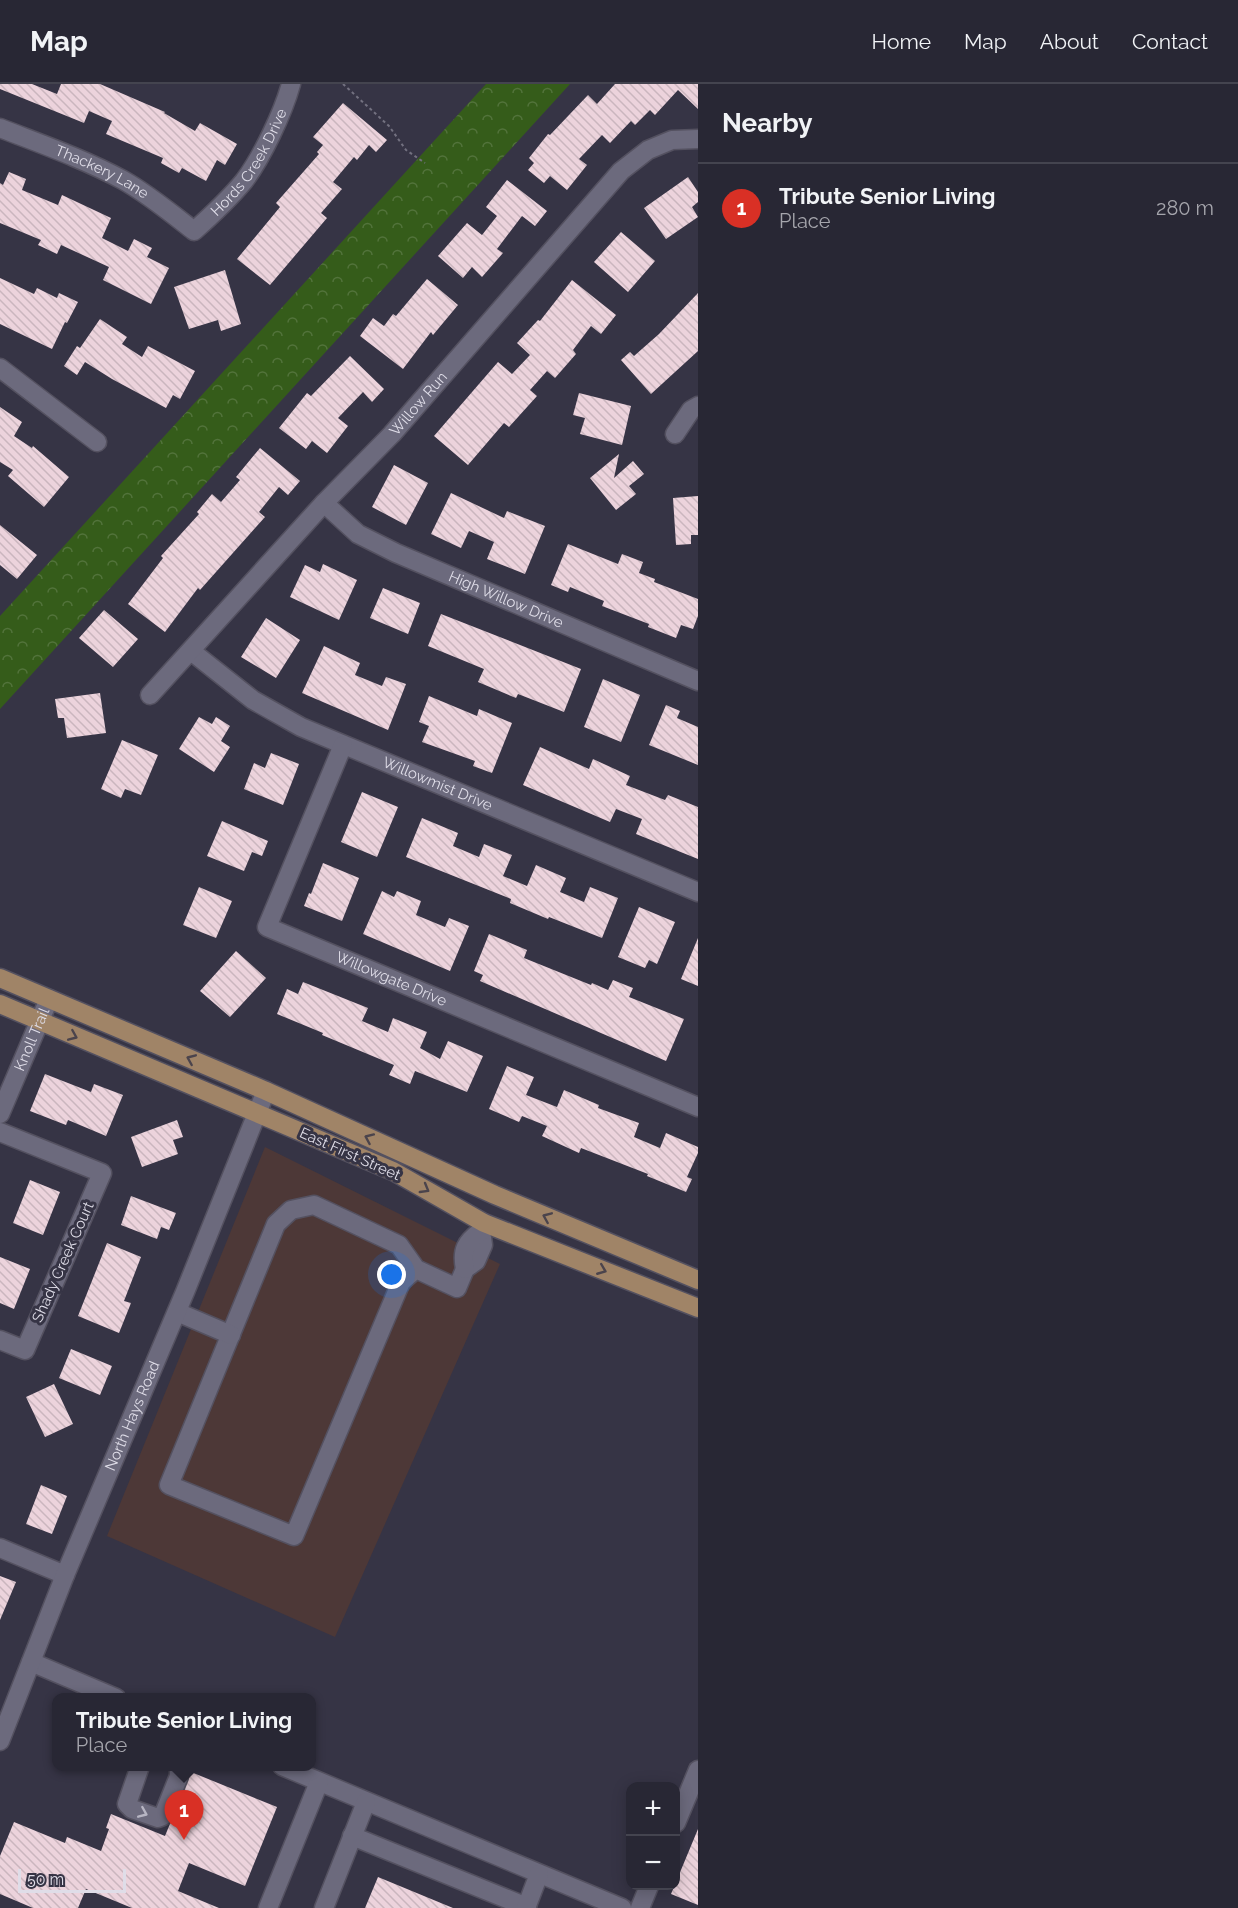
<!DOCTYPE html>
<meta charset="utf-8">
<style>
body{margin:0;font-family:Raleway,sans-serif;background:#343340;color:#f1f3f6}
.controls{position:absolute;right:18px;bottom:18px;display:grid;overflow:hidden;border-radius:12px;box-shadow:0 3px 15px #0003}
.controls button{width:54px;height:54px;display:grid;place-items:center;padding:0;border:0;border-bottom:2px solid #44444f;background:#282734;color:#f1f3f6;font:30px sans-serif}
.scale{position:absolute;left:18px;bottom:15px;width:108px;box-sizing:border-box;padding-left:6px;border:3px solid #dfdde8;border-top:0;font-size:16px;line-height:21px;white-space:nowrap;color:#dfdde8;-webkit-text-stroke:4px #363445;paint-order:stroke}
.you{position:absolute;left:392px;top:1191px;width:21px;height:21px;margin:-15px;border:4px solid #fff;border-radius:50%;background:#1a73e8;box-shadow:0 0 0 9px #1a73e833}
.badge{display:grid;place-items:center;width:39px;height:39px;border-radius:50%;background:#d93025;color:#fff;font-size:20px;font-weight:700}
.pin{position:absolute;translate:-50% -50px;filter:drop-shadow(0 2px 3px #0008)}
.pin::after{content:'';position:absolute;top:32px;width:21px;height:18px;background:inherit;clip-path:polygon(0 0,100% 0,50% 100%)}
.popup{position:absolute;left:52px;top:1609px;width:264px;height:78px;box-sizing:border-box;display:grid;place-content:center;border-radius:12px;background:#282734;filter:drop-shadow(0 2px 4px #0005);font-size:20px;white-space:nowrap;color:#a5a5ac}
.popup b{font-size:22px;color:#f1f3f6}
.popup::after{content:'';position:absolute;left:50%;top:100%;margin-left:-12px;border:12px solid transparent;border-top-color:#282734}
.list{margin:0;padding:0;list-style:none}
h2{display:flex;justify-content:space-between;align-items:center;height:78px;margin:0;padding:0 24px;font-size:26px}
h2 small{font-size:20px;font-weight:400;color:#a5a5ac}
.list li{display:grid;grid-template-columns:39px 1fr auto;gap:18px;align-items:center;box-sizing:border-box;height:90px;padding:0 24px;border-top:2px solid #44444f}
.list b{display:block;font-size:22px;white-space:nowrap}
.list p{margin:0;font-size:20px;white-space:nowrap;color:#a5a5ac}
.list em{font-size:20px;font-style:normal;color:#a5a5ac}
.map{position:relative;flex:none;width:698px;height:1824px;overflow:hidden}
header{display:flex;align-items:center;gap:36px;box-sizing:border-box;height:84px;padding:0 30px;background:#282734;border-bottom:2px solid #44444f}
header strong{font-size:28px}
nav{display:flex;gap:33px;margin-inline-start:auto;font-size:21px}
main{display:flex}
aside{flex:1;background:#282734}
.map>svg:first-child{display:block}
</style>
<header>
<strong>Map</strong>
<nav><a>Home</a><a>Map</a><a>About</a><a>Contact</a></nav>
</header>
<main>
<div class="map">
<svg width="698" height="1824" viewBox="0 0 698 1824">
<defs>
<pattern id="park-crowns" width="20" height="18" patternUnits="userSpaceOnUse" patternTransform="scale(1.5)"><rect width="20" height="18" fill="#355c1a"/><path d="M2 6a3 3 0 1 1 6 0M12 15a3 3 0 1 1 6 0" fill="none" stroke="#52733b"/></pattern>
<pattern id="building-back-hatch" width="6" height="6" patternUnits="userSpaceOnUse" patternTransform="scale(1.5)"><rect width="6" height="6" fill="#ecd3dc"/><path d="M-1 5l2 2M0 0l6 6M5-1l2 2" fill="none" stroke="#cab6be"/></pattern>
</defs>
<rect width="100%" height="100%" fill="#363445"/>
<!-- commercial -->
<path fill="#4d3837" d="M265 1063 500 1180 335 1553 107 1452Z"/>
<!-- park -->
<path fill="url(#park-crowns)" d="M486 0H570L0 625V532Z"/>
<!-- building -->
<path fill="url(#building-back-hatch)" d="M0 0H32L57 10 61 0H100L165 28 164 29 195 47 200 39 237 60 225 81 217 76 206 97 182 84 179 89 161 79 163 74 106 50 112 37 89 27 84 39 0 5Z
M615 0H698V25L678 6 655 31 650 26 635 41 631 37 610 59 602 51 579 75 587 81 567 106 550 92 544 99 528 86 534 79 529 74 548 50 550 51 588 11 597 20Z
M343 19 387 56 376 68 369 61 357 76 354 73 333 98 342 105 321 129 327 134 270 201 237 175 280 123 276 119 319 70 317 68 323 61 313 53Z
M9 88 26 95 22 106 58 121 62 111 111 134 102 154 128 167 134 155 152 164 147 173 169 184 151 220 103 196 109 183 61 161 57 170 38 161 41 156 0 139V99L3 101Z
M688 93 698 108V118L692 123 698 133 666 155 644 124Z
M507 96 547 127 535 142 522 132 497 165 503 169 482 193 472 183 463 194 438 172 467 139 482 151 497 132 486 123Z
M621 148 655 177 628 208 594 178Z
M225 186 241 240 221 247 218 236 189 245 174 203Z
M0 194 34 210 37 204 57 214 59 209 78 218 67 239 65 238 52 265 0 240Z
M427 195 458 221 433 251 431 248 403 285 360 252 373 234 384 242 393 230 396 232Z
M572 196 616 231 601 250 591 242 573 266 576 270 555 294 547 287 530 306 537 312 509 343 504 339 468 381 434 352 498 278 512 290 530 271 517 259 538 236 540 237Z
M698 209V267L651 310 621 276 630 268 634 272 659 250Z
M100 235 127 253 122 260 142 273 148 262 195 287 180 315 173 311 166 324 112 295 85 278 77 291 64 282 77 262 80 264Z
M350 272 384 305 372 318 363 308 338 334 348 342 327 369 312 357 306 365 279 344 307 309 311 312Z
M579 309 631 322 622 361 580 350 585 334 573 331Z
M0 323 22 338 14 352 32 364 33 362 69 393 44 423 8 392 13 386 0 378Z
M260 364 300 397 288 411 279 403 259 428 265 433 200 506 198 504 165 548 128 520 163 474 161 472 199 430 197 428 212 410 221 418 240 396 236 393Z
M619 370 614 394 633 377 644 390 629 402 636 410 616 426 590 394Z
M394 381 428 399 406 441 372 423Z
M451 409 504 434 507 427 545 442 525 490 487 475 494 458 469 447 461 464 431 450Z
M698 412V451H691V460L676 461 673 414Z
M0 441 37 471 17 495 0 481Z
M568 460 618 480 622 470 643 478 639 489 655 495 654 498 698 515V532L693 545 681 541 676 554 648 543 649 540 602 522 604 517 570 503 568 508 551 501Z
M323 480 357 496 339 536 290 513 305 481 320 488Z
M383 504 420 519 408 550 370 534Z
M104 526 138 555 113 583 79 554Z
M441 530 581 585 564 628 518 610 516 614 478 598 484 585 428 562Z
M266 534 300 556 276 594 241 573Z
M324 562 360 579 355 591 382 602 386 593 406 600 388 646 302 609Z
M603 595 640 611 621 658 584 643Z
M100 609 106 649 67 654 64 634H58L55 615Z
M429 612 477 632 479 625 512 639 492 689 473 682 475 677 422 658 429 642 419 638Z
M666 621 680 627 677 634 698 643V681L649 661Z
M199 633 212 640 216 633 230 642 221 657 230 663 214 688 179 665Z
M122 656 158 671 141 711 125 705 121 714 101 705Z
M540 663 589 685 593 675 630 692 626 701 665 716 668 711 698 723V775L636 750 642 735 616 725 610 738 523 701Z
M271 669 299 680 283 721 244 705 254 679 265 684Z
M362 708 398 723 377 773 341 758Z
M422 734 458 749 453 762 479 773 484 760 512 771 503 792 527 802 536 781 566 794 560 808 584 818 590 803 618 814 602 854 549 833 548 835 510 819 511 815 406 773Z
M222 737 268 757 262 772 252 768 244 787 207 772Z
M323 779 359 794 342 837 304 822 309 809 311 810Z
M199 803 232 817 216 854 183 841Z
M382 807 394 813 397 807 421 817 416 831 445 843 449 834 469 842 450 887 363 850Z
M639 823 675 838 657 880 649 876 645 884 618 873Z
M489 850 527 866 524 874 591 901 592 899 608 906 613 896 633 904 629 913 684 935 666 977 480 897 483 891 474 887Z
M698 854V902L681 895Z
M236 867 266 894 230 933 200 907Z
M303 898 368 924 362 937 388 948 393 934 427 948 420 964 440 975 448 957 483 972 467 1008 415 987 410 1000 389 991 394 981 322 951 323 949 277 930 287 905 298 910Z
M507 982 534 993 526 1011 557 1023 564 1006 599 1021 598 1024 639 1039 634 1053 660 1064 666 1049 698 1063V1069L687 1093 692 1095 686 1108 647 1092 648 1090 581 1064 579 1069 542 1052 547 1042 522 1032 519 1038 489 1025Z
M45 990 91 1008 94 1000 123 1011 106 1052 68 1036 66 1041 30 1027Z
M177 1036 183 1053 173 1056 178 1070 142 1083 131 1053Z
M30 1096 60 1108 43 1151 13 1139Z
M131 1112 176 1129 169 1146 161 1143 157 1155 121 1141Z
M107 1159 141 1173 124 1217 131 1219 119 1249 78 1232Z
M0 1173 30 1185 14 1225 0 1219Z
M71 1265 112 1282 100 1311 59 1294Z
M54 1300 73 1340 45 1353 26 1313Z
M41 1401 67 1412 52 1450 26 1440Z
M0 1492 16 1498 0 1536Z
M191 1688 277 1723 245 1802 189 1779 178 1807 219 1824H132L86 1805 78 1824H33L0 1810V1772L14 1738 65 1759 67 1753 101 1767 109 1745 106 1744 111 1730 165 1752Z
M698 1745V1821L671 1810Z
M378 1793 453 1824H365Z"/>
<g fill="none" stroke-linecap="round" stroke-linejoin="round">
<defs>
<g id="minor">
<path id="s1" d="M0 44C41 60 84 75 123 96 148 110 171 129 194 147 212 131 229 115 244 97 262 73 283 29 291 0"/>
<path d="M0 284 97 358"/>
<path d="M675 350 691 326 698 322"/>
<path id="s2" d="M324 419 358 450 396 469 698 597"/>
<path id="s3" d="M191 567 253 616 301 643 698 808"/>
<path id="s4" d="M150 611 324 419 392 350 621 87 648 66 672 56 698 55"/>
<path id="s5" d="M343 661 267 843 698 1023"/>
<path id="s6" d="M0 1030 49 915"/>
<path d="M0 1048 102 1089 25 1266 0 1256"/>
<path d="M416 1185 401 1198 294 1452 169 1401 276 1140 291 1126 314 1121 399 1161 416 1185 457 1204 465 1185 476 1177 483 1161 481 1147 484 1139"/>
<path d="M465 1185C461 1166 466 1158 481 1147"/>
<path d="M177 1228 231 1251"/>
<path d="M0 1464 65 1491"/>
<path d="M31 1578 116 1614"/>
<path id="s7" d="M0 1657 65 1491 185 1208 266 1007"/>
<path d="M140 1682 127 1720 132 1725 158 1734 163 1732 179 1692V1682"/>
<path d="M282 1682 622 1824"/>
<path d="M676 1739 698 1686"/>
<path d="M352 1752 527 1823"/>
<path d="M268 1824 319 1698"/>
<path d="M324 1824 366 1718"/>
<path d="M526 1824 539 1790"/>
<path d="M640 1824 649 1802"/>
</g>
<path id="major" d="M0 894 266 1007 495 1111 698 1196
M0 920 393 1087 484 1139 698 1224"/>
</defs>
<!-- minor casing -->
<use href="#minor" stroke="#545160" stroke-width="21"/>
<!-- major casing -->
<use href="#major" stroke="#545160" stroke-width="21"/>
<!-- path -->
<path stroke="#737180" stroke-width="2" stroke-dasharray="3 3" stroke-linecap="butt" d="M343 0 389 42 406 66 425 79"/>
<!-- minor -->
<use href="#minor" stroke="#6c6a7d" stroke-width="18"/>
<!-- major -->
<use href="#major" stroke="#a08467" stroke-width="18"/>
</g>
<!-- one-way arrows -->
<defs><path id="oneway-chevron" d="M-2-3.5L2.5 0L-2 3.5" fill="none" stroke-width="1.6" stroke-linecap="round" stroke-linejoin="round" transform="scale(1.5)"/></defs>
<g stroke="#4b444c">
<use href="#oneway-chevron" transform="translate(73 952) rotate(23)"/>
<use href="#oneway-chevron" transform="translate(191 975) rotate(-157)"/>
<use href="#oneway-chevron" transform="translate(369 1054) rotate(-156)"/>
<use href="#oneway-chevron" transform="translate(425 1105) rotate(30)"/>
<use href="#oneway-chevron" transform="translate(547 1133) rotate(-157)"/>
<use href="#oneway-chevron" transform="translate(602 1186) rotate(22)"/>
</g>
<use stroke="#b7b5c3" href="#oneway-chevron" transform="translate(143 1729) rotate(23)"/>
<g text-anchor="middle" dominant-baseline="central" stroke-width="6" stroke-linejoin="round" paint-order="stroke">
<!-- street labels -->
<g font-size="15" fill="#dfdde8" stroke="#363445">
<text stroke="none"><textPath href="#s1" startOffset="310">Hords Creek Drive</textPath></text>
<text stroke="none"><textPath href="#s1" startOffset="111">Thackery Lane</textPath></text>
<text stroke="none"><textPath href="#s4" startOffset="396">Willow Run</textPath></text>
<text stroke="none"><textPath href="#s2" startOffset="208">High Willow Drive</textPath></text>
<text stroke="none"><textPath href="#s3" startOffset="282">Willowmist Drive</textPath></text>
<text stroke="none"><textPath href="#s5" startOffset="332">Willowgate Drive</textPath></text>
<text stroke="none"><textPath href="#s6" startOffset="81">Knoll Trail</textPath></text>
<text transform="translate(350 1070) rotate(24)">East First Street</text>
<text transform="translate(63 1178) rotate(-66)">Shady Creek Court</text>
<text stroke="none"><textPath href="#s7" startOffset="351">North Hays Road</textPath></text>
</g>
</g>
</svg>
<div class="controls">
<button>+</button>
<button>−</button>
</div>
<div class="scale">50 m</div>
<div class="you"></div>
<div class="pin badge" style="left:184px;top:1756px">1</div>
<div class="popup"><b>Tribute Senior Living</b>Place</div>
</div>
<aside>
<h2>Nearby<small></small></h2>
<ul class="list">
<li><span class="badge">1</span><div><b>Tribute Senior Living</b><p>Place</p></div><em>280 m</em></li>
</ul>
</aside>
</main>
